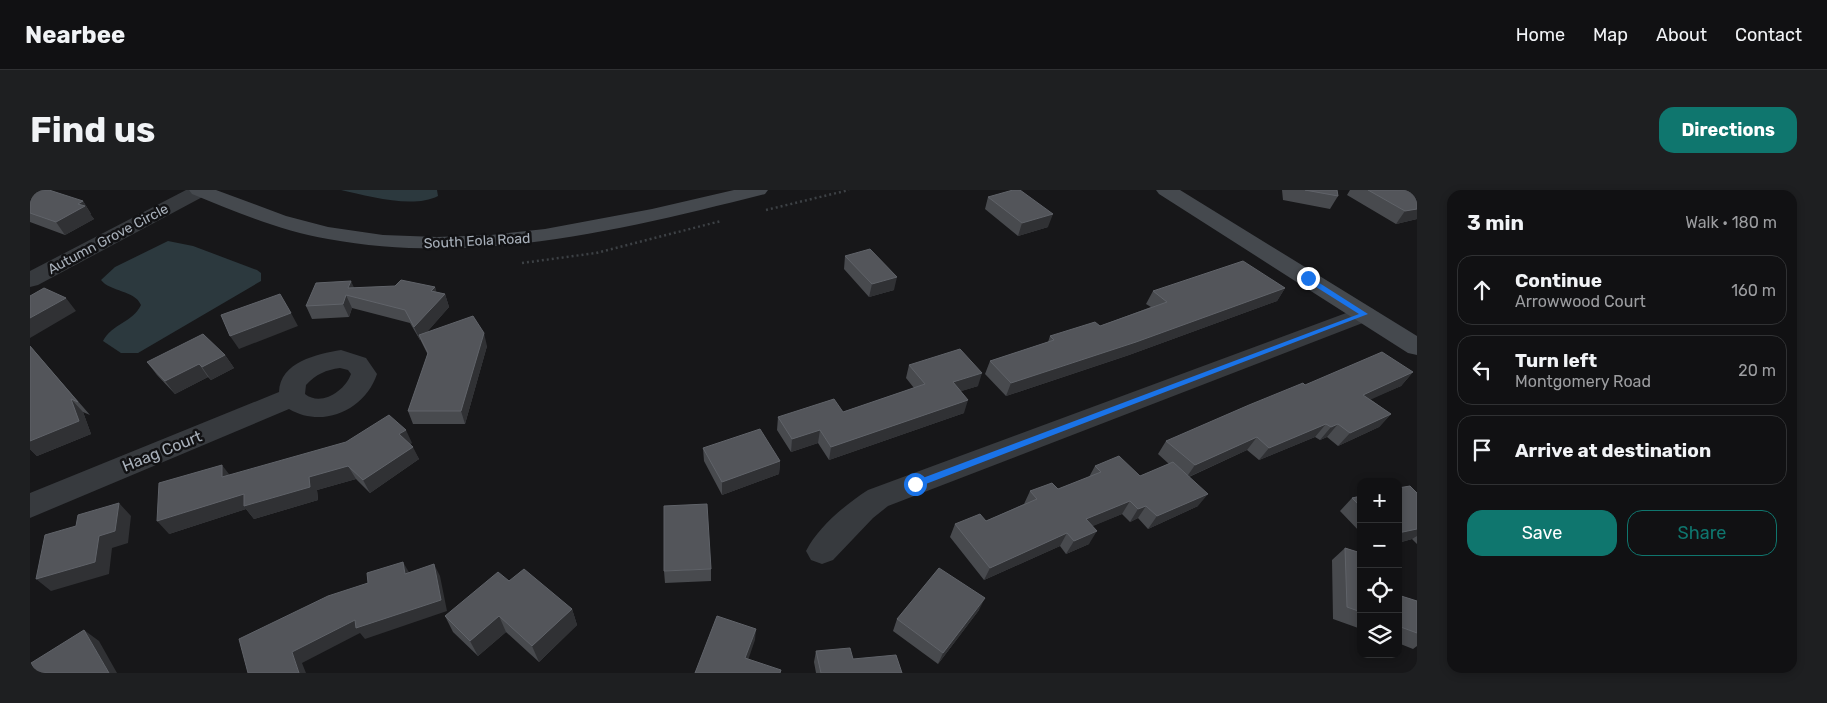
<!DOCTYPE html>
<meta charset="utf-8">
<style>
body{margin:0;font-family:Rubik,sans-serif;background:#1e1f21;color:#f1f3f6}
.controls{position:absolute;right:15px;bottom:15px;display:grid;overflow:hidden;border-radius:10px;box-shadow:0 2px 8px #0003}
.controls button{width:45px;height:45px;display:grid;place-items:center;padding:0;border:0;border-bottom:1px solid #303133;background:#111113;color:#f1f3f6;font:25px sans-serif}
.stop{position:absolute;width:15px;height:15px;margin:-11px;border:4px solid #1a73e8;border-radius:50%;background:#fff}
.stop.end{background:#1a73e8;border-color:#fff;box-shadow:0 1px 5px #0008}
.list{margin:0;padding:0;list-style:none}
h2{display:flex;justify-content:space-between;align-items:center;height:65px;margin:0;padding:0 20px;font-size:21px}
h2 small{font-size:16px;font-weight:400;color:#9c9da0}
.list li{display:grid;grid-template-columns:32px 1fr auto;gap:15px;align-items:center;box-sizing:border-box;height:70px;margin:0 10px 10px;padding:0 10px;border:1px solid #303133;border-radius:15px}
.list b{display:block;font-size:19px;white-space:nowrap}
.list p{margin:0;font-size:16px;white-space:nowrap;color:#9c9da0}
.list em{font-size:16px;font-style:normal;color:#9c9da0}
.actions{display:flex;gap:10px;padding:15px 20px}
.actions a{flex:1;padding:11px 0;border:1px solid #0f766e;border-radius:15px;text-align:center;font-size:18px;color:#0f766e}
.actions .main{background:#0f766e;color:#fff}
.icon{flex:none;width:28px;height:28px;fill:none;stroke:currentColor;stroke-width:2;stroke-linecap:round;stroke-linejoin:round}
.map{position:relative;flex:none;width:1387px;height:483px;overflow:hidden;border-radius:15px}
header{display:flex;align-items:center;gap:30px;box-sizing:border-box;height:70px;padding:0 25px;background:#111113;border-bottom:1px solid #303133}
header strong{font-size:24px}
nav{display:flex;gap:28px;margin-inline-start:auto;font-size:18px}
.intro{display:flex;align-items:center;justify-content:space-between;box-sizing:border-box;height:120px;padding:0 30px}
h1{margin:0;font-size:35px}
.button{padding:12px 22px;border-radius:15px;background:#0f766e;color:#fff;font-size:18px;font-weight:700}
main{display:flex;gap:30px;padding:0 30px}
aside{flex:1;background:#111113;border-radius:15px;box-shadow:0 2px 8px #0003}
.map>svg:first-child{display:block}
</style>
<header>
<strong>Nearbee</strong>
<nav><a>Home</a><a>Map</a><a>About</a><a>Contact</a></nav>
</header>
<div class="intro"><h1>Find us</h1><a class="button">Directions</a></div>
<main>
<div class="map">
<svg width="1387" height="483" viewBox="0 0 1387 483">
<rect width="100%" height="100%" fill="#171719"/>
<!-- water -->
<path fill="#2c393e" d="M311 0H407L408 6C383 19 338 6 311 0Z
M138 51 163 56 227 80 231 83V91L108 163H91L73 151C82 134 103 132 111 115 105 100 80 102 71 90L85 77Z"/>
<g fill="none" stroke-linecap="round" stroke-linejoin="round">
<!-- path -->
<path stroke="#3d4145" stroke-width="2.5" stroke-dasharray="2 3" stroke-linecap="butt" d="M736 20 819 0
M492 73 566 63 691 31"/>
<!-- street -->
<path fill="#373a3e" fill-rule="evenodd" d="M156 0H181L178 4 8 95 0 97V81Z
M1335 116 1343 119 1347 124 1343 129 858 316 843 328 803 370 792 374 781 370 776 361C788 337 816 314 838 300Z
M311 160 336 168 347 184C335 220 293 239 259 219L0 328V303L249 202C250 172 287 164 311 160ZM310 178 318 180 321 184C315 201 291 217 275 204L276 195C286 184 296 180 310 178Z"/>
<!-- secondary -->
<path fill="#45494e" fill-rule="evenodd" d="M159 0H186L256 26 298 37 353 45 407 47 461 45 515 39 622 19 704 0H738L735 4C592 40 446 76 298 49 251 41 206 22 162 4Z
M1126 0H1150L1387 146V165L1378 163 1129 4Z"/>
</g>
<!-- wall -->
<path fill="#484a4e" d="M0 0 53 11 61 24H60L64 29 35 45 0 32Z
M1252 0H1307L1308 6 1300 19 1253 10Z
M1320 0H1387V29L1366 34 1317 5Z
M958 7 1018 37 988 46 955 19Z
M815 66 864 100 839 107 814 79Z
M405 97 406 102 415 104 419 117 396 143 457 156 435 234H383L378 221 398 165 390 149V150L380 133 322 118 319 127 282 129 276 116 324 98Z
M1255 98 1247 111 1099 165 976 206 955 184 960 171 1018 152 1020 146 1070 136 1121 117 1116 114 1123 101Z
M0 156 60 225 53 222 61 244 7 266 0 259Z
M195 165 204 178 181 190 178 187 145 204 127 185 117 172Z
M879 175 948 196 931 201 934 223 799 270 788 253 761 262 747 240 748 227 813 222 884 198 876 188Z
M1383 182 1371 196 1340 209 1361 224 1349 237 1308 256 1297 247 1290 250 1285 247 1229 270 1217 260 1159 287 1168 316 1118 339 1108 328 1100 332 1092 324 1062 336 1059 354 1036 364 1030 356 954 390 920 347 925 334 956 331 994 314 1000 301 1028 299 1059 287 1065 276 1110 286 1139 274 1128 264 1136 251Z
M382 253 380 254 389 269 340 303 326 289 287 300 288 310 224 329 216 319 139 344 200 285Z
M673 258 750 271 749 284 692 305 674 271Z
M1368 298 1387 303V354L1382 349 1368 353Z
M1331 306V343L1310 321 1322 308Z
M1315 358 1331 363V439L1303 429 1302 370Z
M681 379V391L635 393 634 381Z
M479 391 542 419 547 435 509 472 476 442 448 466 423 442 415 426Z
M1368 405 1387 411V456L1383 459 1368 453Z
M949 420 908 474 863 441 867 429Z
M786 461 823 469 872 483H786L784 472Z"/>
<!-- shaded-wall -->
<path fill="#303134" d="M53 11 61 24H60L64 29 35 45 26 32 48 14Z
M1387 19V29L1366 34 1375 21Z
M1023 24 1018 37 988 46 992 33Z
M867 87 864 100 839 107 842 94Z
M321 91 327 104 318 98Z
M405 97 409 110 415 104 419 117 391 149 389 145 390 149V150L384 137 401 101Z
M1255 98 1247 111 1099 165 976 206 981 193Z
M316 105 322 118 319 127 313 114Z
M36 108 46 121 0 148V128Z
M261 123 268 136 209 159 200 146Z
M454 143 457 156 435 234 431 221Z
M195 165 204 178 181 190 172 177Z
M169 174 178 187 145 204 135 191Z
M1383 182 1371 196 1322 218 1333 205Z
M952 183 948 196 919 205 923 192Z
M41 209 53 222 61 244 7 266 0 259V251Z
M938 210 934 223 799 270 801 257Z
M1361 224 1349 237 1308 256 1320 243Z
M1296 234 1285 247 1229 270 1239 258Z
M1308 234 1297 247 1290 250 1301 237Z
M376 240 382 253 375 257 369 244Z
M790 240 788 253 761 262 762 249Z
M1227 247 1217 260 1156 288 1165 275Z
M383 257 389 269 340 303 333 290Z
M750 271 749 284 692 305V292Z
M192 275 202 288 192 287Z
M318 276 326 289 287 300 288 310 224 329 216 319 139 344 127 331 214 304Z
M1178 304 1168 316 1118 339 1127 326Z
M1100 311 1092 324 1049 342 1056 329Z
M89 313 101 326 98 353 82 358 79 384 21 401 6 389 69 346Z
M1116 316 1108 328 1100 332 1108 319Z
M1387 339V346L1382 349 1368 353V343Z
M1067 341 1059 354 1036 364 1044 351Z
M1037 343 1030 356 954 390 960 378Z
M373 372 380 384H375Z
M404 374 410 386 417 421 335 449 330 443 272 473 276 483H269L262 462Z
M955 408 949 420 908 474 913 463Z
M542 419 547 435 509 472 502 456Z
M469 426 476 442 448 466 440 451Z
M726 439 725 450 715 479V468Z
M54 440 69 451 87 483H79Z"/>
<!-- building -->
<path fill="#53555a" stroke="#606369" d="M0 0H19L53 11 48 14 55 16 26 32 0 23Z
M983 0H990L1023 24 992 33 958 7Z
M1275 0H1307L1308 6Z
M1338 0H1387V19L1375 21Z
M840 59 867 87 842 94 815 66Z
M1213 71 1255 98 1106 152 981 193 960 171 1024 150 1020 146 1065 132 1070 136 1137 112 1123 101Z
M371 90 405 97 401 101 415 104 384 137 375 120 316 105 313 114 276 116 286 93 321 91 318 98 365 96Z
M14 98 36 108 0 128V106Z
M250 104 261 123 200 146 191 125Z
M443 126 454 143 431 221H378L398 163 389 145Z
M173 144 195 165 172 177 169 174 135 191 117 172Z
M0 156 48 212 41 209 49 231 0 251Z
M930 159 952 183 923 192 938 210 801 257 790 240 762 249 748 227 804 209 813 222 895 194 879 175Z
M1352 162 1383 182 1333 205 1361 224 1320 243 1308 234 1301 237 1296 234 1239 258 1227 247 1165 275 1136 251 1219 215 1273 193 1275 195Z
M359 225 376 240 369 244 383 257 333 290 318 276 279 287 280 297 214 316V304L127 331 129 293 192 275V287L316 252Z
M730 239 750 271 692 292 673 258Z
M1089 266 1110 286 1143 272 1178 304 1127 326 1116 316 1108 319 1100 311 1056 329 1067 341 1044 351 1037 343 960 378 925 334 950 324 956 331 1007 309 1000 301 1022 293 1028 299 1071 282 1065 276Z
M1380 296 1387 303V339L1368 343V298Z
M1331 306V317L1322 308Z
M89 313 85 341 69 346 65 372 6 389 15 345 46 336 48 325Z
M677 314 681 379 634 381V316Z
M1315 358 1331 363V422L1317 417Z
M373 372 375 384 404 374 411 410 326 438 325 430 262 462 269 483H218L209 449 298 406 338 393 337 383Z
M909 378 955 408 913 463 867 429Z
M494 379 542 419 502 456 469 426 440 451 415 426 468 382 479 391Z
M1368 405 1387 411V443L1368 436Z
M687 426 726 439 715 468 751 480 750 483H665Z
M54 440 79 483H6L1 473Z
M820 458 823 469 866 465 872 483H791L786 461Z"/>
<!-- route -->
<path fill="#1a73e8" d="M1275 87H1280L1338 124 888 297H882V292L1329 124 1275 90Z"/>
<g text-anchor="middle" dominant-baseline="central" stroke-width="5" stroke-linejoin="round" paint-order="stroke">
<!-- far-street labels -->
<g font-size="14" fill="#a8b0ba" stroke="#121214">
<text transform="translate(78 49) rotate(-28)">Autumn Grove Circle</text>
<text transform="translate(447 51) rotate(-3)">South Eola Road</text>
</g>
<!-- street labels -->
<g font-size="16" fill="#a8b0ba" stroke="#121214">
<text transform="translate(132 261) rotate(-22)">Haag Court</text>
</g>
</g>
</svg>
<div class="controls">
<button>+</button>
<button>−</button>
<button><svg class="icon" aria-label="locate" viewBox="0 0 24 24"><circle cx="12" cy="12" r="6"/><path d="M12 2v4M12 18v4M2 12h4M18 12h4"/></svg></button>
<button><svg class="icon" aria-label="layers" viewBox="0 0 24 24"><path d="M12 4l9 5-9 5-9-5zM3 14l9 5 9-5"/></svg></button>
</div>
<div class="stop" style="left:885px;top:294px"></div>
<div class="stop end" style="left:1278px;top:88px"></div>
</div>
<aside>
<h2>3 min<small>Walk · 180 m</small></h2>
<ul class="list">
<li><svg class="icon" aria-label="ahead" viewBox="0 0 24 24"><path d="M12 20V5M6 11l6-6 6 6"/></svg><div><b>Continue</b><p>Arrowwood Court</p></div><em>160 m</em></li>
<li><svg class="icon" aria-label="left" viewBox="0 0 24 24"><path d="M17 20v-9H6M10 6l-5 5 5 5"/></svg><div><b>Turn left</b><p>Montgomery Road</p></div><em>20 m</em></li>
<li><svg class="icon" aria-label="arrive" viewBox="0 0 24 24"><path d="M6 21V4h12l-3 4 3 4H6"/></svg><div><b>Arrive at destination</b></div></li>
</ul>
<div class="actions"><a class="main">Save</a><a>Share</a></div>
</aside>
</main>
